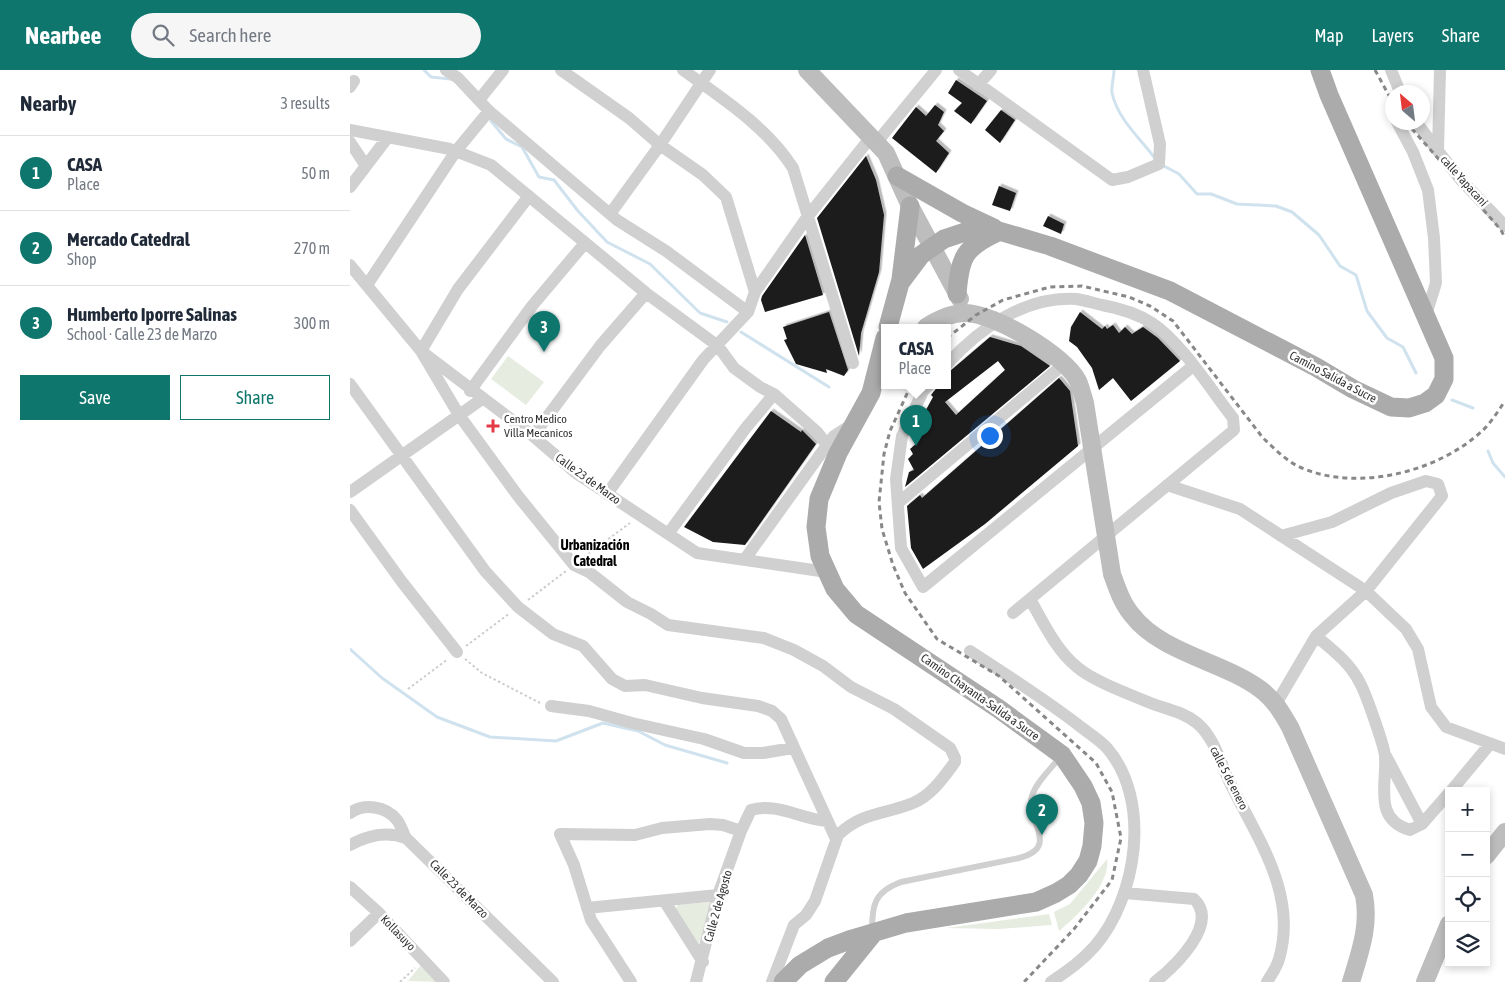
<!DOCTYPE html>
<meta charset="utf-8">
<style>
body{margin:0;font-family:"Asap Condensed",sans-serif;background:#f6f6f7;color:#1f2937}
.controls{position:absolute;right:15px;bottom:15px;display:grid;overflow:hidden;border-radius:0px;box-shadow:0 2px 8px #0003}
.controls button{width:45px;height:45px;display:grid;place-items:center;padding:0;border:0;border-bottom:1px solid #e0e1e3;background:#fff;color:#1f2937;font:25px sans-serif}
.compass{position:absolute;left:1035px;top:15px;width:45px;height:45px;border-radius:50%;background:#fff;box-shadow:0 2px 8px #0003;rotate:332deg}
.you{position:absolute;left:639px;top:365px;width:18px;height:18px;margin:-12px;border:4px solid #fff;border-radius:50%;background:#1a73e8;box-shadow:0 0 0 8px #1a73e833}
.badge{display:grid;place-items:center;width:32px;height:32px;border-radius:50%;background:#0f766e;color:#fff;font-size:16px;font-weight:700}
.pin{position:absolute;translate:-50% -41px;filter:drop-shadow(0 1px 2px #0008)}
.pin::after{content:'';position:absolute;top:26px;width:18px;height:15px;background:inherit;clip-path:polygon(0 0,100% 0,50% 100%)}
.popup{position:absolute;left:531px;top:254px;width:70px;height:65px;box-sizing:border-box;display:grid;place-content:center;border-radius:0px;background:#fff;filter:drop-shadow(0 1px 4px #0005);font-size:16px;white-space:nowrap;color:#747a83}
.popup b{font-size:19px;color:#1f2937}
.popup::after{content:'';position:absolute;left:50%;top:100%;margin-left:-10px;border:10px solid transparent;border-top-color:#fff}
.list{margin:0;padding:0;list-style:none}
h2{display:flex;justify-content:space-between;align-items:center;height:65px;margin:0;padding:0 20px;font-size:21px}
h2 small{font-size:16px;font-weight:400;color:#747a83}
.list li{display:grid;grid-template-columns:32px 1fr auto;gap:15px;align-items:center;box-sizing:border-box;height:75px;padding:0 20px;border-top:1px solid #e0e1e3}
.list b{display:block;font-size:19px;white-space:nowrap}
.list p{margin:0;font-size:16px;white-space:nowrap;color:#747a83}
.list em{font-size:16px;font-style:normal;color:#747a83}
.actions{display:flex;gap:10px;padding:15px 20px}
.actions a{flex:1;padding:11px 0;border:1px solid #0f766e;border-radius:0px;text-align:center;font-size:18px;color:#0f766e}
.actions .main{background:#0f766e;color:#fff}
.icon{flex:none;width:28px;height:28px;fill:none;stroke:currentColor;stroke-width:2;stroke-linecap:round;stroke-linejoin:round}
.map{position:relative;flex:none;width:1155px;height:912px;overflow:hidden}
header{display:flex;align-items:center;gap:30px;box-sizing:border-box;height:70px;padding:0 25px;background:#0f766e;color:#fff}
header strong{font-size:24px}
nav{display:flex;gap:28px;margin-inline-start:auto;font-size:18px}
.search{width:350px;height:45px;background:#f6f6f7;display:flex;align-items:center;gap:12px;box-sizing:border-box;padding:0 18px;border-radius:28px;color:#747a83;font-size:19px}
main{display:flex}
aside{flex:1;background:#fff}
.map>svg:first-child{display:block}
</style>
<header>
<strong>Nearbee</strong>
<div class="search"><svg class="icon" aria-label="search" viewBox="0 0 24 24"><circle cx="10" cy="10" r="6"/><path d="M15 15l6 6"/></svg>Search here</div>
<nav><a>Map</a><a>Layers</a><a>Share</a></nav>
</header>
<main>
<aside>
<h2>Nearby<small>3 results</small></h2>
<ul class="list">
<li><span class="badge">1</span><div><b>CASA</b><p>Place</p></div><em>50 m</em></li>
<li><span class="badge">2</span><div><b>Mercado Catedral</b><p>Shop</p></div><em>270 m</em></li>
<li><span class="badge">3</span><div><b>Humberto Iporre Salinas</b><p>School · Calle 23 de Marzo</p></div><em>300 m</em></li>
</ul>
<div class="actions"><a class="main">Save</a><a>Share</a></div>
</aside>
<div class="map">
<svg width="1155" height="912" viewBox="0 0 1155 912">
<defs>
<filter id="shadow"><feDropShadow dx="2.5" dy="-2.5" stdDeviation="0" flood-color="#0004"/></filter>
</defs>
<rect width="100%" height="100%" fill="#fff"/>
<!-- green -->
<path fill="#e6ecdf" d="M158 286 194 312 176 335 141 309Z
M757 789C761 814 727 846 709 861L704 842 720 834Z
M359 832 362 835 347 879 325 839 328 835Z
M699 844 702 855 649 859 597 858Z
M70 896 89 912 58 911Z"/>
<g fill="none" stroke-linecap="round" stroke-linejoin="round">
<!-- stream -->
<path stroke="#cfe2ee" stroke-width="3" d="M74 0 81 7 100 9
M764 0C764 7 761 17 762 23 768 49 788 66 804 87
M141 51 156 69 172 77 189 107 204 110 228 141 257 172 300 194 350 243 377 252
M812 95 829 104 847 124H861L887 134 926 136 942 142 969 165 990 196 1006 205 1017 241 1037 268 1053 277 1066 303
M391 262 479 317
M1102 330 1123 338
M1138 381 1143 393 1155 407
M0 579 32 608 87 647 140 667 206 671 253 653 288 661 315 675 377 693"/>
</g>
<!-- building -->
<path fill="#1a1a1a" fill-rule="evenodd" filter="url(#shadow)" d="M606 10 637 31 621 54 604 41 612 33 598 23Z
M585 35 594 42 588 55 594 61 586 71 599 83 586 103 542 68 566 37 576 46Z
M651 40 665 50 650 73 635 60Z
M516 86 526 110 534 145 529 202 511 263 509 286 467 148Z
M649 116 666 123 660 141 642 135Z
M698 146 714 154 711 164 693 156Z
M455 165 473 225 415 242 411 230 412 226Z
M479 242 498 300 494 306 476 299 477 303 446 294 434 270 437 269 433 257Z
M730 242 752 259 755 256 757 259 763 255 769 263 775 257 782 264 793 257 808 268 830 291 781 331 763 308 749 320 742 298 727 277 719 271 721 257Z
M640 267 671 276 700 296 555 417 559 402 564 400 558 389 563 384 560 379 567 373 565 370 573 349 572 347 583 327 581 325 589 315H597L599 302ZM648 291 655 300 606 345 595 332Z
M709 308 720 321 728 376 635 454 573 499 561 478 557 436 570 425 572 428Z
M421 341 451 362 452 360 466 374 395 475 363 472 334 457Z"/>
<g fill="none" stroke-linecap="round" stroke-linejoin="round">
<!-- path -->
<path stroke="#cdcdcd" stroke-width="2" stroke-dasharray="2.5 2.5" stroke-linecap="butt" d="M234 487 280 453
M178 530 216 501
M116 576 160 543
M115 589 132 603 190 633
M58 619 98 589
M50 912 65 898"/>
<!-- service -->
<path stroke="#d0d0d0" stroke-width="6" d="M522 861C522 835 524 822 551 812L669 788C712 777 674 749 682 726 686 712 701 699 710 687"/>
<!-- minor -->
<path stroke="#d0d0d0" stroke-width="12" d="M96 0 108 8 139 41 267 150 316 181 398 242
M211 0 279 48 310 75 353 105 376 127 405 222 398 242 353 290 257 424
M333 0C372 28 417 57 443 98L503 293
M609 0 762 110 778 107 809 94 810 74 793 0
M1041 0 1050 22
M1090 0 1088 81 1111 110 1155 156
M628 15 641 0
M0 17 4 11
M129 30 153 0
M1047 52 1063 82 1078 120 1084 168 1086 213 1076 245
M1066 52 1088 81
M0 60 100 79 141 95 296 223 368 276 384 298 410 317 424 324 467 362 477 375
M0 72 16 96
M527 72 586 0
M0 117 38 67
M179 126 108 219 71 281 109 345 168 426 224 495 239 502 277 532 301 544 318 555 414 568 444 580 473 596 501 617 544 639 600 678 605 688V692C593 708 582 725 563 733 534 745 514 741 488 765L465 831 456 845 444 855 422 912
M260 144 310 75 360 0
M0 195 71 281 183 366 226 403 347 483 477 502
M17 215 106 81 139 41
M405 222 458 146 521 67
M597 294C630 258 675 226 726 229 734 230 743 233 752 235 768 238 788 244 802 253 831 272 861 320 883 348L884 360 663 543
M0 314 135 501 168 537 203 564 233 576 262 609 275 616 295 615 352 628 408 636 422 641 431 649 486 769
M579 315 573 321 552 366 546 409 551 478 573 517 843 296
M120 321 182 236 235 173
M183 366 250 276 296 223
M817 415 890 439 1016 521 1056 559 1068 579 1081 637 1096 657 1155 679
M0 422 132 329
M548 433 714 294
M0 440 52 512 107 582
M318 464 395 359 424 324
M395 489 477 375 484 366 501 355
M680 529C693 552 706 580 727 597 743 611 779 624 798 632 815 639 832 641 847 653 865 668 871 695 881 715 908 769 948 825 929 889 927 897 921 905 917 912
M966 566C983 580 1000 593 1010 613 1016 624 1034 675 1035 686 1037 715 1023 749 1060 760L1072 754 1099 723
M620 581C657 605 693 628 727 654 737 662 749 669 757 678 802 730 787 827 745 876 732 891 717 901 701 912
M926 634 966 566 1016 521 1092 426 1088 414 1076 411 1041 423 982 452 931 466
M201 636 239 641 282 653 354 669 394 683H413L443 678
M1036 686 1072 754
M1101 721 1140 674
M0 743C14 733 36 736 47 750 51 755 53 763 56 768
M0 775C18 765 37 761 56 768L203 912
M0 817 29 843 94 912
M775 823 844 829C870 854 824 897 805 912
M315 832 353 892
M237 838 368 825
M0 871 29 843
M281 912 241 850 224 795 210 764 285 765 312 758 360 754 373 755 391 761 401 740C426 732 451 749 477 751
M346 912 368 825 391 761"/>
<!-- secondary -->
<path stroke="#bdbdbd" stroke-width="18" d="M457 0 536 83 560 136 610 229
M576 257C587 250 601 243 615 243 644 243 715 285 728 311 731 318 733 326 735 333L762 504C767 518 772 533 782 545 811 583 872 591 910 619 924 629 932 643 940 657L1014 825C1020 856 1010 882 1001 912
M1136 786 1155 762
M1075 912 1099 854"/>
<!-- primary -->
<path stroke="#ababab" stroke-width="19" d="M547 106 612 143 644 158
M551 209 560 136
M607 224C610 186 614 178 648 162
M538 257 550 213 571 185 594 169 621 160 649 161 700 176 820 221 966 297 1003 319 1041 337 1059 338 1075 333 1086 325 1094 309V288L979 25 970 0
M433 912 450 895 478 878 502 869 556 853 686 832 706 823 719 815 729 805 738 791 742 776 744 753 741 733 733 716 712 685 649 639 506 544 485 519 470 486 466 457 469 429 488 383 521 323 535 268
M484 912 522 865"/>
<!-- rail -->
<path stroke="#888" stroke-width="3" stroke-dasharray="5 4" stroke-linecap="butt" d="M1025 0 1042 31
M1056 52 1151 160 1155 168
M597 268 626 245 653 230 700 217 732 216 779 227 800 236 823 251 913 368C925 379 937 392 952 398 1008 422 1088 402 1132 361 1141 353 1148 341 1155 331
M561 315 540 361 534 384 529 432 532 459 543 495 555 523 587 569 649 606 746 693 762 722 771 768 762 810 724 859 674 912"/>
</g>
<!-- markers -->
<path fill="#e63946" stroke="#fff" stroke-width="2" d="M140.5 348.5h5v5h5v5h-5v5h-5v-5h-5v-5h5z"/>
<g text-anchor="middle" dominant-baseline="central" stroke-width="5" stroke-linejoin="round" paint-order="stroke">
<!-- street labels -->
<g font-size="12" fill="#333" stroke="#fff">
<text transform="translate(1114 111) rotate(48)">calle Yapacaní</text>
<text transform="translate(983 307) rotate(28)">Camino Salida a Sucre</text>
<text transform="translate(238 409) rotate(36)">Calle 23 de Marzo</text>
<text transform="translate(630 627) rotate(35)">Camino Chayanta-Salida a Sucre</text>
<text transform="translate(879 708) rotate(63)">calle 5 de enero</text>
<text transform="translate(109 819) rotate(45)">Calle 23 de Marzo</text>
<text transform="translate(368 836) rotate(-74)">Calle 2 de Agosto</text>
<text transform="translate(48 863) rotate(46)">Kollasuyo</text>
</g>
<!-- poi labels -->
<g font-size="12" fill="#333" stroke="#fff" text-anchor="start">
<text x="154" y="349">Centro Medico<tspan x="154" dy="14">Villa Mecanicos</tspan></text>
</g>
<!-- neighbourhood labels -->
<g font-size="14" font-weight="bold" fill="#000" stroke="#fff">
<text x="245" y="475">Urbanización<tspan x="245" dy="16">Catedral</tspan></text>
</g>
</g>
</svg>
<div class="controls">
<button>+</button>
<button>−</button>
<button><svg class="icon" aria-label="locate" viewBox="0 0 24 24"><circle cx="12" cy="12" r="6"/><path d="M12 2v4M12 18v4M2 12h4M18 12h4"/></svg></button>
<button><svg class="icon" aria-label="layers" viewBox="0 0 24 24"><path d="M12 4l9 5-9 5-9-5zM3 14l9 5 9-5"/></svg></button>
</div>
<svg class="compass" viewBox="-18 -18 36 36"><path d="M0-13l5 13h-10z" fill="#e53935"/><path d="M0 13l5-13h-10z" fill="#747a83"/></svg>
<div class="you"></div>
<div class="pin badge" style="left:566px;top:376px">1</div>
<div class="popup"><b>CASA</b>Place</div>
<div class="pin badge" style="left:692px;top:765px">2</div>
<div class="pin badge" style="left:194px;top:282px">3</div>
</div>
</main>
